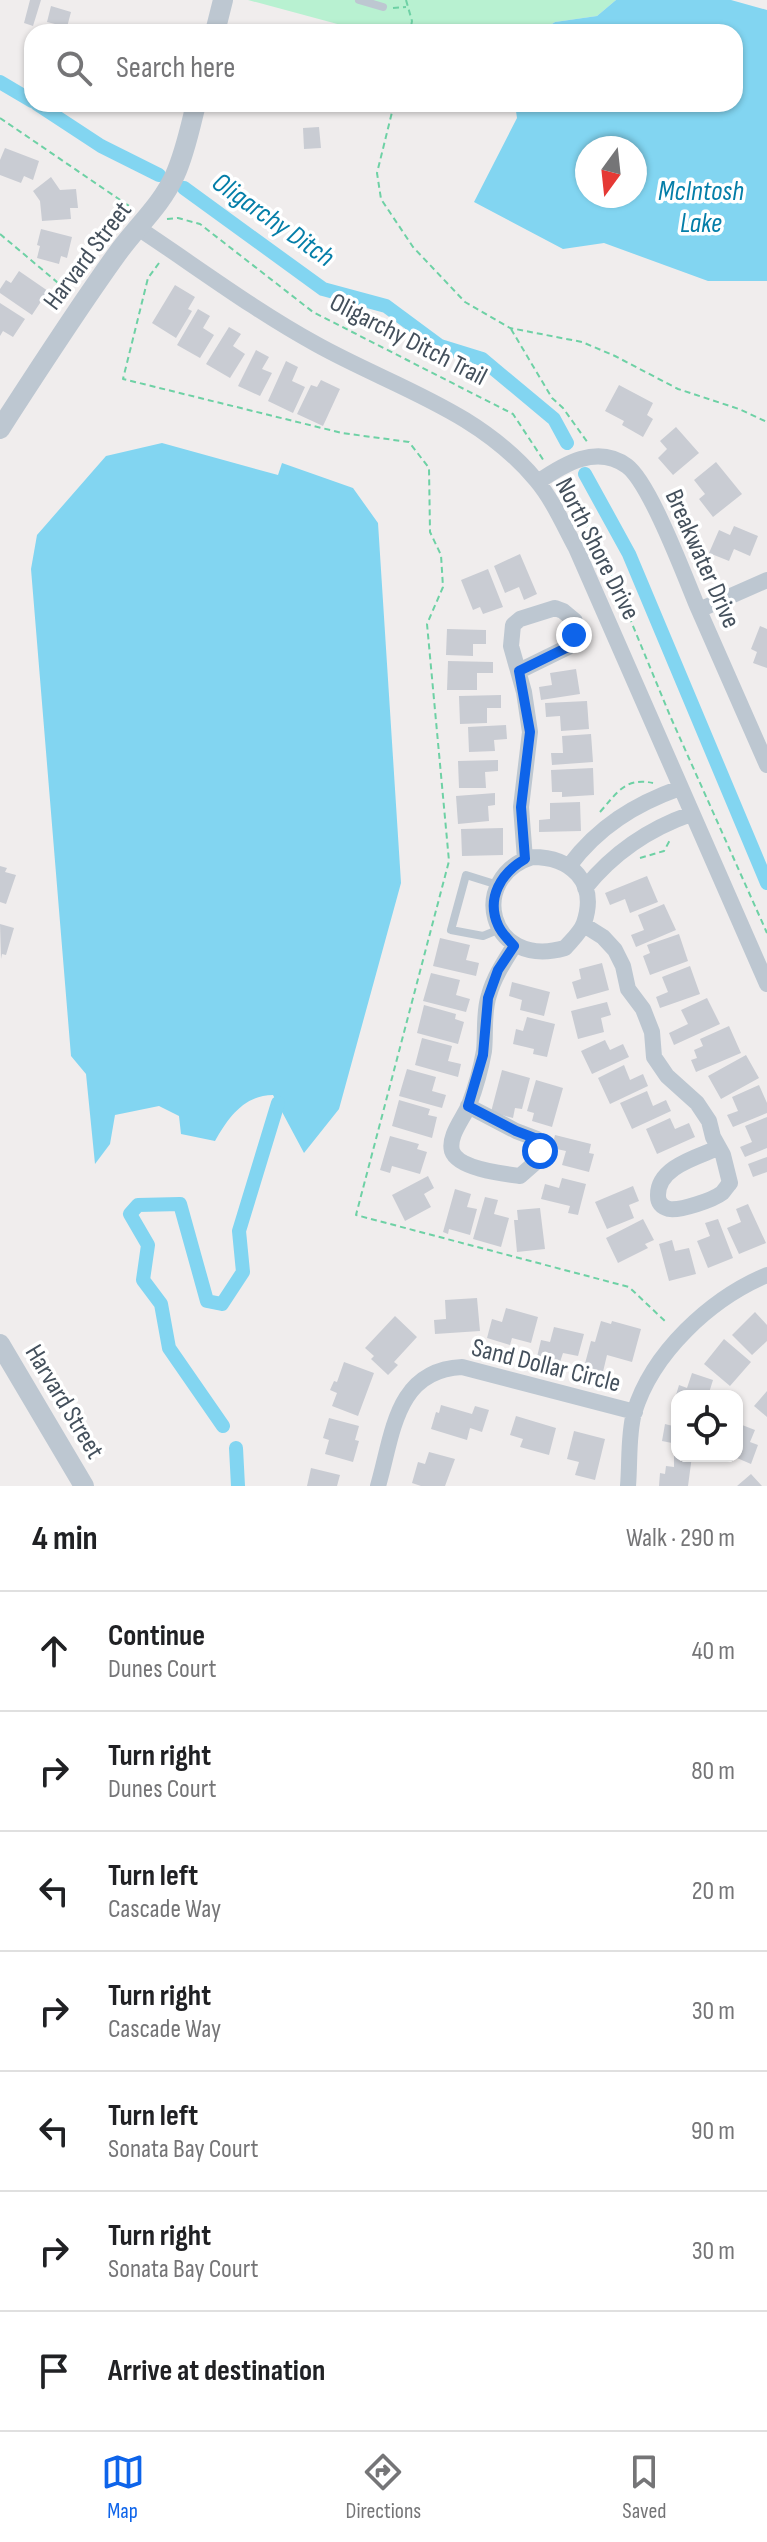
<!DOCTYPE html>
<meta charset="utf-8">
<style>
body{margin:0;font-family:"Sofia Sans Condensed",sans-serif;background:#f6f6f6;color:#202124}
.controls{position:absolute;right:24px;bottom:24px;display:grid;overflow:hidden;border-radius:16px;box-shadow:0 2px 6px #0004}
.controls button{width:72px;height:72px;display:grid;place-items:center;padding:0;border:0;border-bottom:2px solid #e0e0e0;background:#fff;color:#202124;font:40px sans-serif}
.compass{position:absolute;left:575px;top:136px;width:72px;height:72px;border-radius:50%;background:#fff;box-shadow:0 2px 6px #0004;rotate:195deg}
.stop{position:absolute;width:24px;height:24px;margin:-18px;border:6px solid #0e64ea;border-radius:50%;background:#fff}
.stop.end{background:#0e64ea;border-color:#fff;box-shadow:0 2px 8px #0008}
.list{margin:0;padding:0;list-style:none}
h2{display:flex;justify-content:space-between;align-items:center;height:104px;margin:0;padding:0 32px;font-size:34px}
h2 small{font-size:26px;font-weight:400;color:#757577}
.list li{display:grid;grid-template-columns:52px 1fr auto;gap:24px;align-items:center;box-sizing:border-box;height:120px;padding:0 32px;border-top:2px solid #e0e0e0}
.list b{display:block;font-size:30px;white-space:nowrap}
.list p{margin:0;font-size:26px;white-space:nowrap;color:#757577}
.list em{font-size:26px;font-style:normal;color:#757577}
.icon{flex:none;width:44px;height:44px;fill:none;stroke:currentColor;stroke-width:2;stroke-linecap:round;stroke-linejoin:round}
.map{position:relative;flex:none;width:767px;height:1486px;overflow:hidden}
.search{position:absolute;background:#fff;box-shadow:0 2px 6px #0004;left:24px;right:24px;top:24px;height:88px;display:flex;align-items:center;gap:20px;box-sizing:border-box;padding:0 28px;border-radius:24px;color:#757577;font-size:30px}
.sheet{height:944px;background:#fff}
nav{display:flex;justify-content:space-around;align-items:center;box-sizing:border-box;height:112px;border-top:2px solid #e0e0e0;background:#fff;font-size:22px;color:#757577}
nav a{display:grid;justify-items:center;gap:4px}
nav .on{color:#0e64ea}
.map>svg:first-child{display:block}
</style>
<div class="map">
<svg width="767" height="1486" viewBox="0 0 767 1486">
<rect width="100%" height="100%" fill="#f0eded"/>
<!-- green -->
<path fill="#b8f1d1" d="M248 0H616L597 16 555 22 540 32H367Z"/>
<!-- water -->
<path fill="#82d5f1" fill-rule="evenodd" d="M616 0H731L767 10V281H708L604 243 563 249 474 202 517 118 515 104H735V32H540L555 22 597 16ZM587 148H635V196H587Z
M162 443 278 475 282 463 353 488 378 523 401 883 339 1109 304 1153 273 1095C244 1095 228 1118 215 1141L181 1134 179 1116 159 1106 115 1115 110 1144 95 1164 86 1074 71 1056 31 569 37 535 106 456Z"/>
<g fill="none" stroke-linecap="round" stroke-linejoin="round">
<!-- canal -->
<path stroke="#82d5f1" stroke-width="14" d="M0 82 32 101
M37 104 101 146 159 175
M184 188 323 289 386 306 440 346 482 359 554 419 567 443
M585 474 629 554 767 883
M223 1426 169 1348 161 1304 143 1280 148 1245 130 1214 138 1205 180 1204 207 1301 222 1304 243 1272 239 1231 278 1103
M236 1448 238 1486"/>
</g>
<!-- building -->
<path fill="#c9ccd3" d="M30 0H41L33 26 24 23Z
M51 6 71 12 67 27 47 22Z
M319 127 321 148 304 149 303 128Z
M5 148 39 161 33 180 24 176 21 183 0 175V160Z
M51 177 60 190 76 189 78 208H70L71 219 42 221 40 201 33 191Z
M41 229 72 237 67 258 61 256 59 264 37 258 40 246 37 245Z
M19 271 48 291 32 315 0 293V289L6 280 11 283Z
M175 285 195 297 188 309 192 311 176 338 152 323Z
M0 303 25 319 13 337 3 331 0 336Z
M198 309 210 316 203 328 214 335 200 358 177 345Z
M229 327 241 334 233 346 245 354 230 378 206 364Z
M256 350 269 357 262 369 272 373 260 396 238 386Z
M286 361 298 367 292 381 305 387 293 413 268 401Z
M321 380 340 389 323 426 297 414 311 385 317 387Z
M619 385 653 403 647 415 653 419 643 437 622 425 624 421 605 411Z
M676 427 699 453 673 475 658 458 667 449 660 441Z
M716 462 742 494 713 517 699 499 705 494 694 480Z
M734 526 758 536 750 556 734 549 729 561 709 553 719 530 730 535Z
M520 554 537 594 524 600 519 587 505 593 494 566Z
M488 569 503 607 483 614 480 607 473 610 461 580Z
M760 626 767 629V668L753 663 757 652 751 649Z
M447 629 486 630V644H473V656L446 655Z
M448 661 493 662V673H477V690H447Z
M576 669 580 694 541 700 539 687 552 685 550 673Z
M501 695V708H487V723L460 724 459 696Z
M587 701 589 729 561 731 560 716 546 717 545 703Z
M506 725 507 739 494 740 495 751 469 752 468 727Z
M591 734 593 762 552 765 551 753H563L562 736Z
M498 760V771L485 772 486 788H459L458 761Z
M593 768 594 795 562 797V792H552L551 770Z
M495 793V805L488 806 489 821 458 824 456 796Z
M580 802 581 831 539 832V820L550 819V803Z
M503 828V855L462 856 461 829Z
M0 866 7 868 5 872 16 875 6 904 0 902Z
M647 876 658 902 630 913 625 899 610 905 605 893Z
M664 904 676 930 636 947 631 935 644 930 638 915Z
M0 924 14 928 6 955 2 954 1 959Z
M679 934 688 961 650 975 643 956 650 953 647 945Z
M440 938 470 945 466 960 479 963 476 976 433 966Z
M602 963 609 990 577 999 572 982 581 979 579 969Z
M690 966 700 994 660 1008 656 997 668 992 662 977Z
M431 973 460 980 456 995 470 999 466 1012 423 1001Z
M512 982 550 992 544 1016 520 1010 522 1000 509 996Z
M707 998 720 1024 674 1045 669 1033 688 1024 681 1010Z
M607 1002 611 1015 601 1018 604 1032 578 1039 571 1011Z
M424 1005 456 1014 455 1019 464 1022 458 1044 417 1033Z
M527 1017 555 1024 547 1057 533 1054 534 1049 513 1044 516 1029 523 1031Z
M729 1026 741 1053 696 1072 691 1060 697 1058 694 1050 703 1046 700 1039Z
M422 1038 452 1046 448 1061 461 1064 458 1077 415 1065Z
M605 1040 610 1050 623 1044 629 1057 592 1074 581 1051Z
M746 1055 759 1078 721 1099 708 1076Z
M624 1065 630 1080 643 1074 648 1086 610 1104 598 1078Z
M407 1069 436 1077 432 1091 446 1095 442 1108 399 1096Z
M502 1070 530 1078 522 1109 515 1108 513 1118 491 1112Z
M536 1080 563 1088 552 1127 532 1121 534 1113 527 1111Z
M759 1085 767 1103V1113L733 1127 727 1115 738 1111 732 1097Z
M647 1091 653 1106 666 1100 671 1111 632 1129 620 1103Z
M399 1100 430 1109 428 1115 437 1117 432 1138 392 1126Z
M767 1117V1148L745 1157 740 1147 752 1142 745 1126Z
M670 1118 675 1129 689 1123 695 1137 657 1154 646 1129Z
M555 1135 591 1144 589 1153 594 1154 589 1172 562 1165 566 1151 552 1148Z
M390 1136 419 1144 417 1149 427 1152 420 1174 392 1166 390 1173 380 1170Z
M767 1157V1172L753 1177 748 1164Z
M428 1176 434 1188 424 1194 431 1207 405 1221 392 1195Z
M562 1178 586 1184 578 1215 568 1213 570 1206 541 1199 545 1184 559 1188Z
M633 1186 639 1201 629 1205 634 1218 607 1229 595 1202Z
M455 1189 471 1194 467 1207 477 1209 470 1235 449 1229 448 1234 443 1232Z
M485 1197 498 1200 494 1214 509 1218 501 1247 473 1239Z
M748 1204 766 1243 739 1254 727 1228 741 1222 736 1209Z
M540 1208 545 1249 517 1252 514 1220H518L517 1210Z
M643 1219 654 1240 645 1244 648 1248 618 1263 606 1238Z
M718 1219 733 1258 708 1268 697 1241 710 1236 705 1223Z
M672 1240 675 1251 689 1248 696 1274 669 1281 659 1244Z
M477 1298 480 1331 435 1334 434 1320 446 1319 445 1300Z
M506 1308 538 1317 531 1343 512 1338 510 1345 487 1338 492 1319 502 1322Z
M755 1312 767 1325V1341L752 1355 732 1335Z
M395 1316 417 1337 394 1362 398 1365 388 1375 371 1359 374 1356 365 1348Z
M601 1321 611 1324 612 1321 641 1329 632 1362 607 1355 602 1376 583 1371 591 1341 595 1342Z
M554 1327 584 1334 578 1356 563 1353 560 1362 537 1357 541 1340 550 1342Z
M724 1339 751 1362 730 1386 704 1364Z
M344 1362 374 1373 358 1416 332 1406 337 1393 330 1390 334 1381 337 1382Z
M692 1373 713 1380 708 1396H677V1403L674 1402 679 1385 687 1388Z
M767 1391V1417L754 1406Z
M441 1405 472 1414 475 1406 489 1410 482 1432 470 1428 467 1440 431 1429 436 1412 439 1413Z
M516 1416 556 1428 549 1455 520 1447 523 1439 510 1435Z
M329 1418 359 1426 355 1440 359 1441 353 1462 325 1454 329 1440 323 1438Z
M737 1423 755 1430 750 1442 758 1445 751 1464 737 1458Z
M665 1424 677 1427V1444L662 1441Z
M574 1431 605 1439 595 1480 575 1475 579 1462 567 1459Z
M429 1452 455 1459 445 1486H421L412 1483 418 1462 425 1464Z
M674 1456H692L688 1486H659L660 1473 665 1474 666 1466 674 1467Z
M311 1468 340 1475 337 1486H307Z
M751 1474 762 1486H737Z"/>
<g fill="none" stroke-linecap="round" stroke-linejoin="round">
<!-- path -->
<path stroke="#6ed1a5" stroke-width="2" stroke-dasharray="6 4" stroke-linecap="butt" d="M406 0 412 21 410 32
M393 8 406 7
M394 104 377 173 381 199 413 247 465 302 510 328 582 342 615 356 678 389 739 409 767 422
M0 118 132 208
M167 219 178 218 200 224 313 312 513 414 544 461
M0 234 70 293
M159 263 148 278 123 379 342 433 409 442 429 468 430 532 441 555 443 587 427 624 449 861 356 1215 629 1287 667 1323
M511 329 552 398 563 408 588 443
M562 484 573 493 614 580 671 718 767 933
M600 812C617 793 625 777 653 783
M640 858 664 851 670 840"/>
<!-- service -->
<path stroke="#bdc7d1" stroke-width="8" d="M359 0 383 7
M498 885 466 875 451 930 483 936 500 929"/>
<!-- minor -->
<path stroke="#bdc7d1" stroke-width="16" d="M138 228C197 267 254 310 316 344 393 387 478 410 536 480 553 500 564 526 576 548L767 984
M538 482C564 464 597 444 627 466 650 483 685 577 698 608 721 660 744 712 767 765
M699 610 767 580
M519 671 568 647 574 635 575 621 563 611 555 608 520 619 513 625 511 646 524 692 530 732 521 807 525 859
M532 857C571 857 598 882 584 923 581 932 571 941 565 948 487 970 468 877 532 857Z
M569 866C598 827 635 804 680 788
M585 888C614 852 648 829 691 814
M584 925 603 937 615 950 623 966 628 989 643 1009 652 1032 654 1057 667 1076 697 1103 709 1121 713 1137 723 1155 730 1183C728 1185 724 1191 722 1193 713 1200 680 1211 669 1209 662 1207 658 1203 658 1196 657 1167 698 1157 718 1148
M468 1106 516 1131 537 1139 540 1151 536 1162 520 1176C505 1174 458 1169 452 1151 448 1136 463 1119 469 1105 475 1089 481 1068 484 1051 486 1033 483 1013 489 995 494 977 504 962 514 946
M378 1486C393 1435 395 1370 462 1367L635 1412
M628 1486C630 1462 628 1435 634 1413 652 1353 710 1299 767 1275"/>
<!-- tertiary -->
<path stroke="#bdc7d1" stroke-width="20" d="M215 32 223 0
M0 429C38 370 76 311 117 254 136 227 161 206 175 175 185 153 190 128 196 104
M0 1344 84 1486"/>
</g>
<g fill="none" stroke-linecap="round" stroke-linejoin="round">
<!-- route -->
<path stroke="#0e64ea" stroke-width="10" d="M540 1151 537 1139 516 1131 468 1106 483 1055 488 998 498 970 514 946C509 940 501 933 498 925 486 898 501 873 525 859L521 807 530 732 519 671 568 647 574 635"/>
</g>
<g text-anchor="middle" dominant-baseline="central" stroke-width="7" stroke-linejoin="round" paint-order="stroke">
<!-- street labels -->
<g font-size="26" fill="#44505c" stroke="#fff">
<text transform="translate(88 256) rotate(-53)">Harvard Street</text>
<text transform="translate(408 340) rotate(27)">Oligarchy Ditch Trail</text>
<text transform="translate(597 549) rotate(63)">North Shore Drive</text>
<text transform="translate(702 559) rotate(66)">Breakwater Drive</text>
<text transform="translate(546 1366) rotate(14)">Sand Dollar Circle</text>
<text transform="translate(64 1402) rotate(59)">Harvard Street</text>
</g>
<!-- water labels -->
<g font-size="28" font-style="italic" fill="#047ea8" stroke="#fff">
<text x="701" y="191">McIntosh<tspan x="701" dy="32">Lake</tspan></text>
<text transform="translate(273 220) rotate(35)">Oligarchy Ditch</text>
</g>
</g>
</svg>
<div class="controls">
<button><svg class="icon" aria-label="locate" viewBox="0 0 24 24"><circle cx="12" cy="12" r="6"/><path d="M12 2v4M12 18v4M2 12h4M18 12h4"/></svg></button>
</div>
<svg class="compass" viewBox="-18 -18 36 36"><path d="M0-13l5 13h-10z" fill="#e53935"/><path d="M0 13l5-13h-10z" fill="#757577"/></svg>
<div class="stop" style="left:540px;top:1151px"></div>
<div class="stop end" style="left:574px;top:635px"></div>
<div class="search"><svg class="icon" aria-label="search" viewBox="0 0 24 24"><circle cx="10" cy="10" r="6"/><path d="M15 15l6 6"/></svg>Search here</div>
</div>
<section class="sheet">
<h2>4 min<small>Walk · 290 m</small></h2>
<ul class="list">
<li><svg class="icon" aria-label="ahead" viewBox="0 0 24 24"><path d="M12 20V5M6 11l6-6 6 6"/></svg><div><b>Continue</b><p>Dunes Court</p></div><em>40 m</em></li>
<li><svg class="icon" aria-label="right" viewBox="0 0 24 24"><path d="M7 20v-9h11M14 6l5 5-5 5"/></svg><div><b>Turn right</b><p>Dunes Court</p></div><em>80 m</em></li>
<li><svg class="icon" aria-label="left" viewBox="0 0 24 24"><path d="M17 20v-9H6M10 6l-5 5 5 5"/></svg><div><b>Turn left</b><p>Cascade Way</p></div><em>20 m</em></li>
<li><svg class="icon" aria-label="right" viewBox="0 0 24 24"><path d="M7 20v-9h11M14 6l5 5-5 5"/></svg><div><b>Turn right</b><p>Cascade Way</p></div><em>30 m</em></li>
<li><svg class="icon" aria-label="left" viewBox="0 0 24 24"><path d="M17 20v-9H6M10 6l-5 5 5 5"/></svg><div><b>Turn left</b><p>Sonata Bay Court</p></div><em>90 m</em></li>
<li><svg class="icon" aria-label="right" viewBox="0 0 24 24"><path d="M7 20v-9h11M14 6l5 5-5 5"/></svg><div><b>Turn right</b><p>Sonata Bay Court</p></div><em>30 m</em></li>
<li><svg class="icon" aria-label="arrive" viewBox="0 0 24 24"><path d="M6 21V4h12l-3 4 3 4H6"/></svg><div><b>Arrive at destination</b></div></li>
</ul>
</section>
<nav>
<a class="on"><svg class="icon" aria-label="map" viewBox="0 0 24 24"><path d="M3 6l6-2 6 2 6-2v14l-6 2-6-2-6 2zM9 4v14M15 6v14"/></svg>Map</a>
<a><svg class="icon" aria-label="directions" viewBox="0 0 24 24"><path d="M12 3l9 9-9 9-9-9zM9 14v-3h6M13 9l2 2-2 2"/></svg>Directions</a>
<a><svg class="icon" aria-label="saved" viewBox="0 0 24 24"><path d="M7 4h10v16l-5-4-5 4z"/></svg>Saved</a>
</nav>
